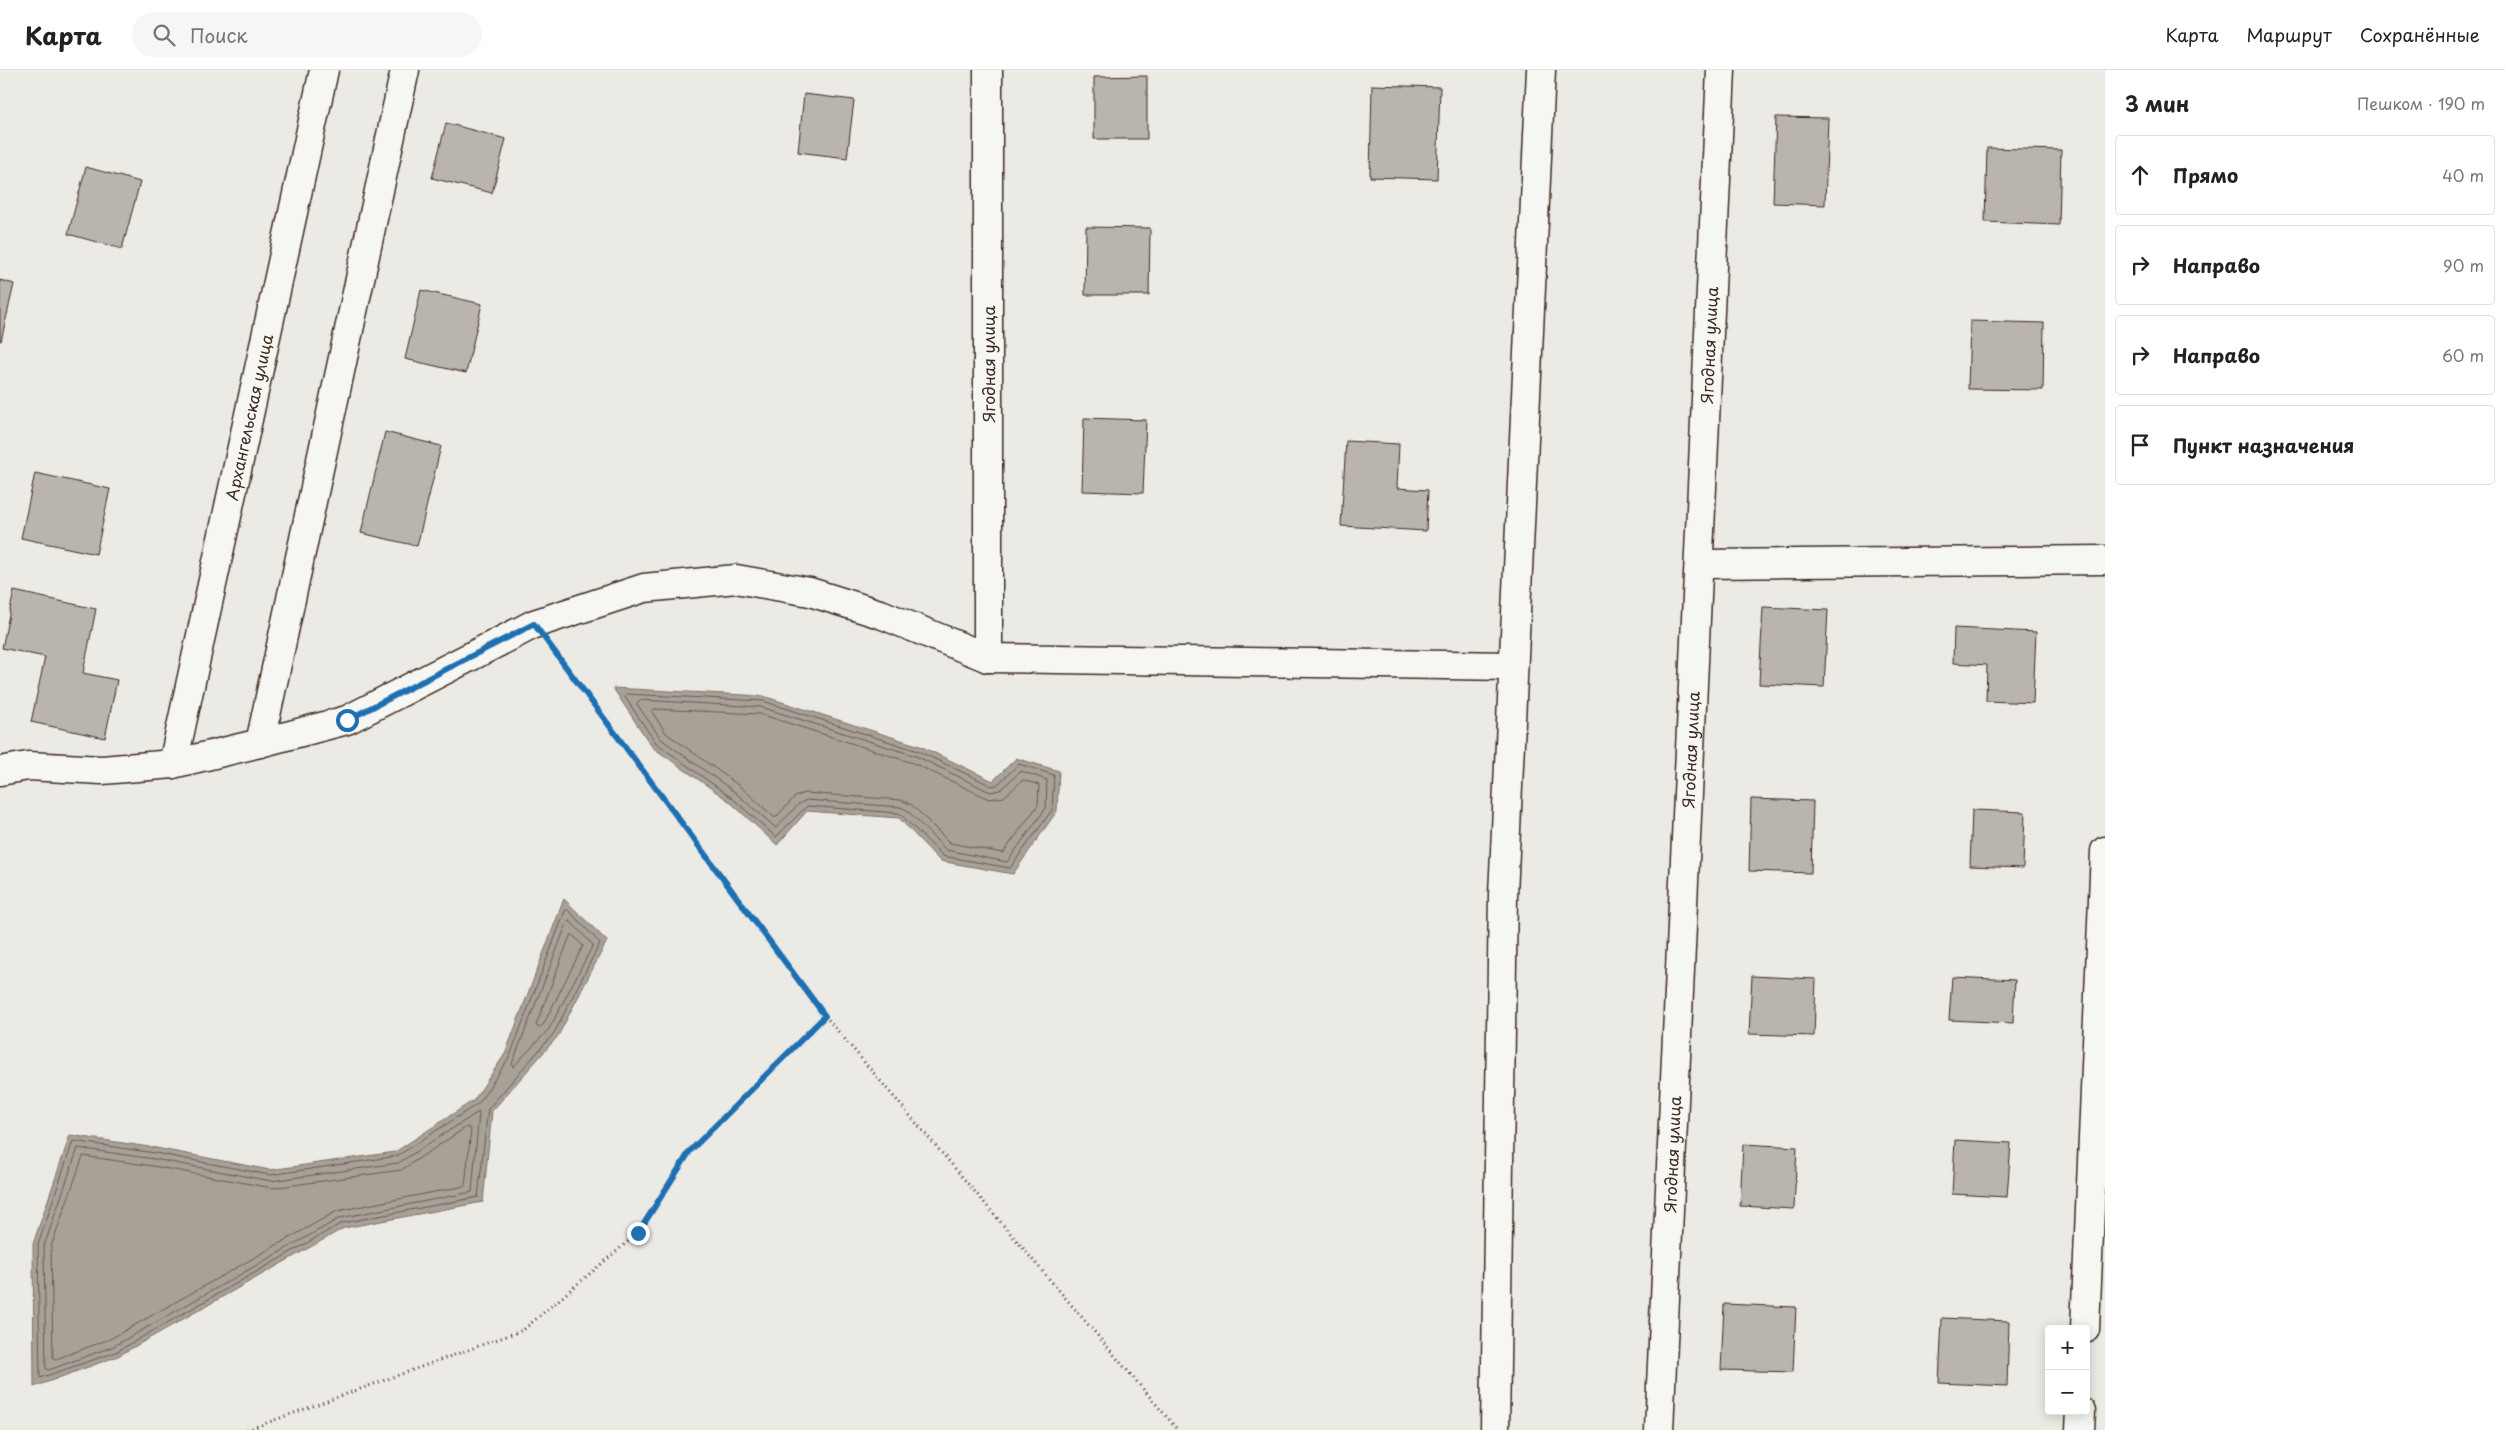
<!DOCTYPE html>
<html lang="ru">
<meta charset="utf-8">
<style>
body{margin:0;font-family:"Playpen Sans",sans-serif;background:#f6f6f6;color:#222}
.controls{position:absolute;right:15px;bottom:15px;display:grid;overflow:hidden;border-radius:5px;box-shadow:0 2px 12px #0003}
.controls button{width:45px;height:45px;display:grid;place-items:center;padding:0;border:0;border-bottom:1px solid #e0e0e0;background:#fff;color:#222;font:25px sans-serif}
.stop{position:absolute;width:15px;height:15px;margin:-11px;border:4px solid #1f6fb2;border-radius:50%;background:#fff}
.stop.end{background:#1f6fb2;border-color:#fff;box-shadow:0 1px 5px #0008}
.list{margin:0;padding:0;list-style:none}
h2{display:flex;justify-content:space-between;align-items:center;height:65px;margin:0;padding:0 20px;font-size:21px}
h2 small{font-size:16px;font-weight:400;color:#767676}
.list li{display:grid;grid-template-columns:32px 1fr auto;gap:15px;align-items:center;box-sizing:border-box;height:80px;margin:0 10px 10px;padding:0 10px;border:1px solid #e0e0e0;border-radius:5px}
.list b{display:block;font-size:19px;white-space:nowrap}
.list em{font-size:16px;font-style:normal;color:#767676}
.icon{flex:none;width:28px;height:28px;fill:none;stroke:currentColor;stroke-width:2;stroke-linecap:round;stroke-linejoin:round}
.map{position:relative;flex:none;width:2105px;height:1360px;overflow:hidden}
header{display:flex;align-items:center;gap:30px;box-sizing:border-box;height:70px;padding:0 25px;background:#fff;border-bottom:1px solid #e0e0e0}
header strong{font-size:24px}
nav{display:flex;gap:28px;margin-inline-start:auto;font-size:18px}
.search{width:350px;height:45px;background:#f6f6f6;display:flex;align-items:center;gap:12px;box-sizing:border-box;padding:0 18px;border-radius:28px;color:#767676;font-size:19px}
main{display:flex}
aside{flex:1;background:#fff}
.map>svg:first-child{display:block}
</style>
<header>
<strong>Карта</strong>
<div class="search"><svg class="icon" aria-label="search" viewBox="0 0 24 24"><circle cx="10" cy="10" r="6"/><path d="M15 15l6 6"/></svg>Поиск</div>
<nav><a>Карта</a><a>Маршрут</a><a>Сохранённые</a></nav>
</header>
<main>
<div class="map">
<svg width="2105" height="1360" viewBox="0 0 2105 1360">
<rect width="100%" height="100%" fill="#ebeae5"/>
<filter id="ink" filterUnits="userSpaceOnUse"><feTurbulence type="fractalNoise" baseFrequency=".02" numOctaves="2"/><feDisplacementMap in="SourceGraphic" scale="10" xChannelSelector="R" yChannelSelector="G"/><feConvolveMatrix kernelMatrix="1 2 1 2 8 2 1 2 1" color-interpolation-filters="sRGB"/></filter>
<g filter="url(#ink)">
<!-- water -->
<path fill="#a8a198" stroke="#7c7167" d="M613 618 763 626 920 676 993 711 1016 688 1059 701 1057 741 1013 804 940 791 899 748 807 741 777 775 729 731 652 677Z
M564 829 607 871 558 966 492 1041 483 1132 344 1158 118 1286 34 1317 33 1174 70 1065 156 1078 270 1100 395 1082 474 1030 505 984Z"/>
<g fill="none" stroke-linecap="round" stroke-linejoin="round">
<!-- shore -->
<path stroke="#675a4f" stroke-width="1" d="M627 624 763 631 918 681 992 716 997 715 1019 694 1054 705 1052 740 1010 798 943 786 899 743 807 736 776 767 732 728 656 673 625 627Z
M640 630 761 637 916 686 990 722 1000 720 1021 701 1047 710 1046 738 1007 792 946 780 907 740 900 737 806 730 799 734 776 758 736 723 661 669 637 634Z
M654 639 760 644 913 693 989 729 1004 727 1023 710 1039 715 1038 735 1003 783 950 773 912 735 901 730 804 723 795 727 775 748 741 717 666 663 652 642Z
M568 840 600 873 554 963 488 1039 478 1127 342 1153 116 1282 40 1308 38 1175 73 1071 155 1083 270 1105 397 1086 479 1033 510 986 565 841Z
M570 851 593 875 549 959 513 997 512 994 567 853Z
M573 865 583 876 543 955 538 958 536 955 570 866Z
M479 1042 472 1122 340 1148 114 1276 49 1300 46 1299 44 1176 78 1078 154 1089 271 1111 398 1093Z
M467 1057 471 1059 465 1116 337 1141 110 1269 56 1289 53 1288 51 1177 83 1086 153 1096 272 1118 401 1100Z"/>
</g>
<!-- building -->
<path fill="#bab4ae" stroke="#3b2a1e" d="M1147 6V69H1094V7Z
M1372 15 1440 17 1437 109 1370 107Z
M804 24 854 30 847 88 798 82Z
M1776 47 1828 48 1825 135 1773 133Z
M446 53 506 69 492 123 432 108Z
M1987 78 2061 80 2059 155 1985 152Z
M86 97 140 112 122 179 68 164Z
M1086 157 1150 158 1149 225H1085Z
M0 210 14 214 1 271H0Z
M421 220 482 234 466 303 405 289Z
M1970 251 2044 253 2043 320 1968 319Z
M1084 348 1146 350 1143 423 1082 421Z
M385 362 441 376 417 476 361 463Z
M1346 371 1399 374 1397 418 1428 420 1426 461 1341 456Z
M35 403 110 419 96 484 21 468Z
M14 521 96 539 83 603 117 610 105 668 31 652 45 587 2 578Z
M1763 537 1828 540 1824 617 1759 614Z
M1954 558 2036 562 2033 633 1986 631 1987 595 1953 593Z
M1751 729 1813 731 1811 803 1749 801Z
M1972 740 2025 742 2023 798 1970 796Z
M1752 906 1816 909 1814 966 1749 964Z
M1952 907 2015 910 2013 953 1949 950Z
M1955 1070 2011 1073 2007 1127 1952 1124Z
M1743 1074 1797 1077 1794 1139 1740 1136Z
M1724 1234 1796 1237 1793 1302 1721 1300Z
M1942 1248 2009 1251 2007 1316 1939 1313Z"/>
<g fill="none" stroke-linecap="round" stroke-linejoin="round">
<defs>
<g id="minor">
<path d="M988 0V588"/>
<path d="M1699 494 2105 490"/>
<path d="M260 673 405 0"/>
<path id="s1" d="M173 694 324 0"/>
<path d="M0 701 28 696 102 700 173 694 260 673 347 650 534 554 644 518 736 509 810 522 883 545 988 588 1512 596"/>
<path d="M2085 1259 2105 781"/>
<path d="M1495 1360 1503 825 1541 0"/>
<path id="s2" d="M1659 1360 1721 0"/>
<path d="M2080 1360 2081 1341"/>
</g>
</defs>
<!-- minor casing -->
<use href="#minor" stroke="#3b2a1e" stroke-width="31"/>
<!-- path -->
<path stroke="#3b2a1e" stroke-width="3" stroke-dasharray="1 4" stroke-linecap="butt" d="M825 946 1178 1360
M247 1360 523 1260 638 1163 690 1081 825 946 554 581"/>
<!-- minor -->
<use href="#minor" stroke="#f6f6f2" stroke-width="28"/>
</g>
</g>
<g fill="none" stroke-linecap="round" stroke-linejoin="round" filter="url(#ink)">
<!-- route -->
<path stroke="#1f6fb2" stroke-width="6" d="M347 650 534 554 825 946 690 1081 638 1163"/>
</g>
<g text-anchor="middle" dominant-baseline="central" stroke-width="4.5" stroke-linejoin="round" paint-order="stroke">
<!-- street labels -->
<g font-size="16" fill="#3b2a1e" stroke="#f6f6f2">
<text stroke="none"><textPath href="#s2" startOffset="1086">Ягодная улица</textPath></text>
<text transform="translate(988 294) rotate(-90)">Ягодная улица</text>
<text stroke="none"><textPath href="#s1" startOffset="355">Архангельская улица</textPath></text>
<text stroke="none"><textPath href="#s2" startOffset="681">Ягодная улица</textPath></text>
<text stroke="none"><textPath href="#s2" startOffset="276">Ягодная улица</textPath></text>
</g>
</g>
</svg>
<div class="controls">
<button>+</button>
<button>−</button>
</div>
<div class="stop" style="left:347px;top:650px"></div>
<div class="stop end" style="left:638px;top:1163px"></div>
</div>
<aside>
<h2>3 мин<small>Пешком · 190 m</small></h2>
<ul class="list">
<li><svg class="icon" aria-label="ahead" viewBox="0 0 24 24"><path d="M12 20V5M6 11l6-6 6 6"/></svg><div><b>Прямо</b></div><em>40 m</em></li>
<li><svg class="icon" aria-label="right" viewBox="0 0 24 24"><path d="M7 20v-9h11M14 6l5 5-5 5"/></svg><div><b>Направо</b></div><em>90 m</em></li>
<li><svg class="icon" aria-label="right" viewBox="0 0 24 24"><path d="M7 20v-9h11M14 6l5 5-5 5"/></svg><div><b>Направо</b></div><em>60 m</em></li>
<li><svg class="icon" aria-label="arrive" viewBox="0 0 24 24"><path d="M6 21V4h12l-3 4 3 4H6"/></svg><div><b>Пункт назначения</b></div></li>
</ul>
</aside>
</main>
